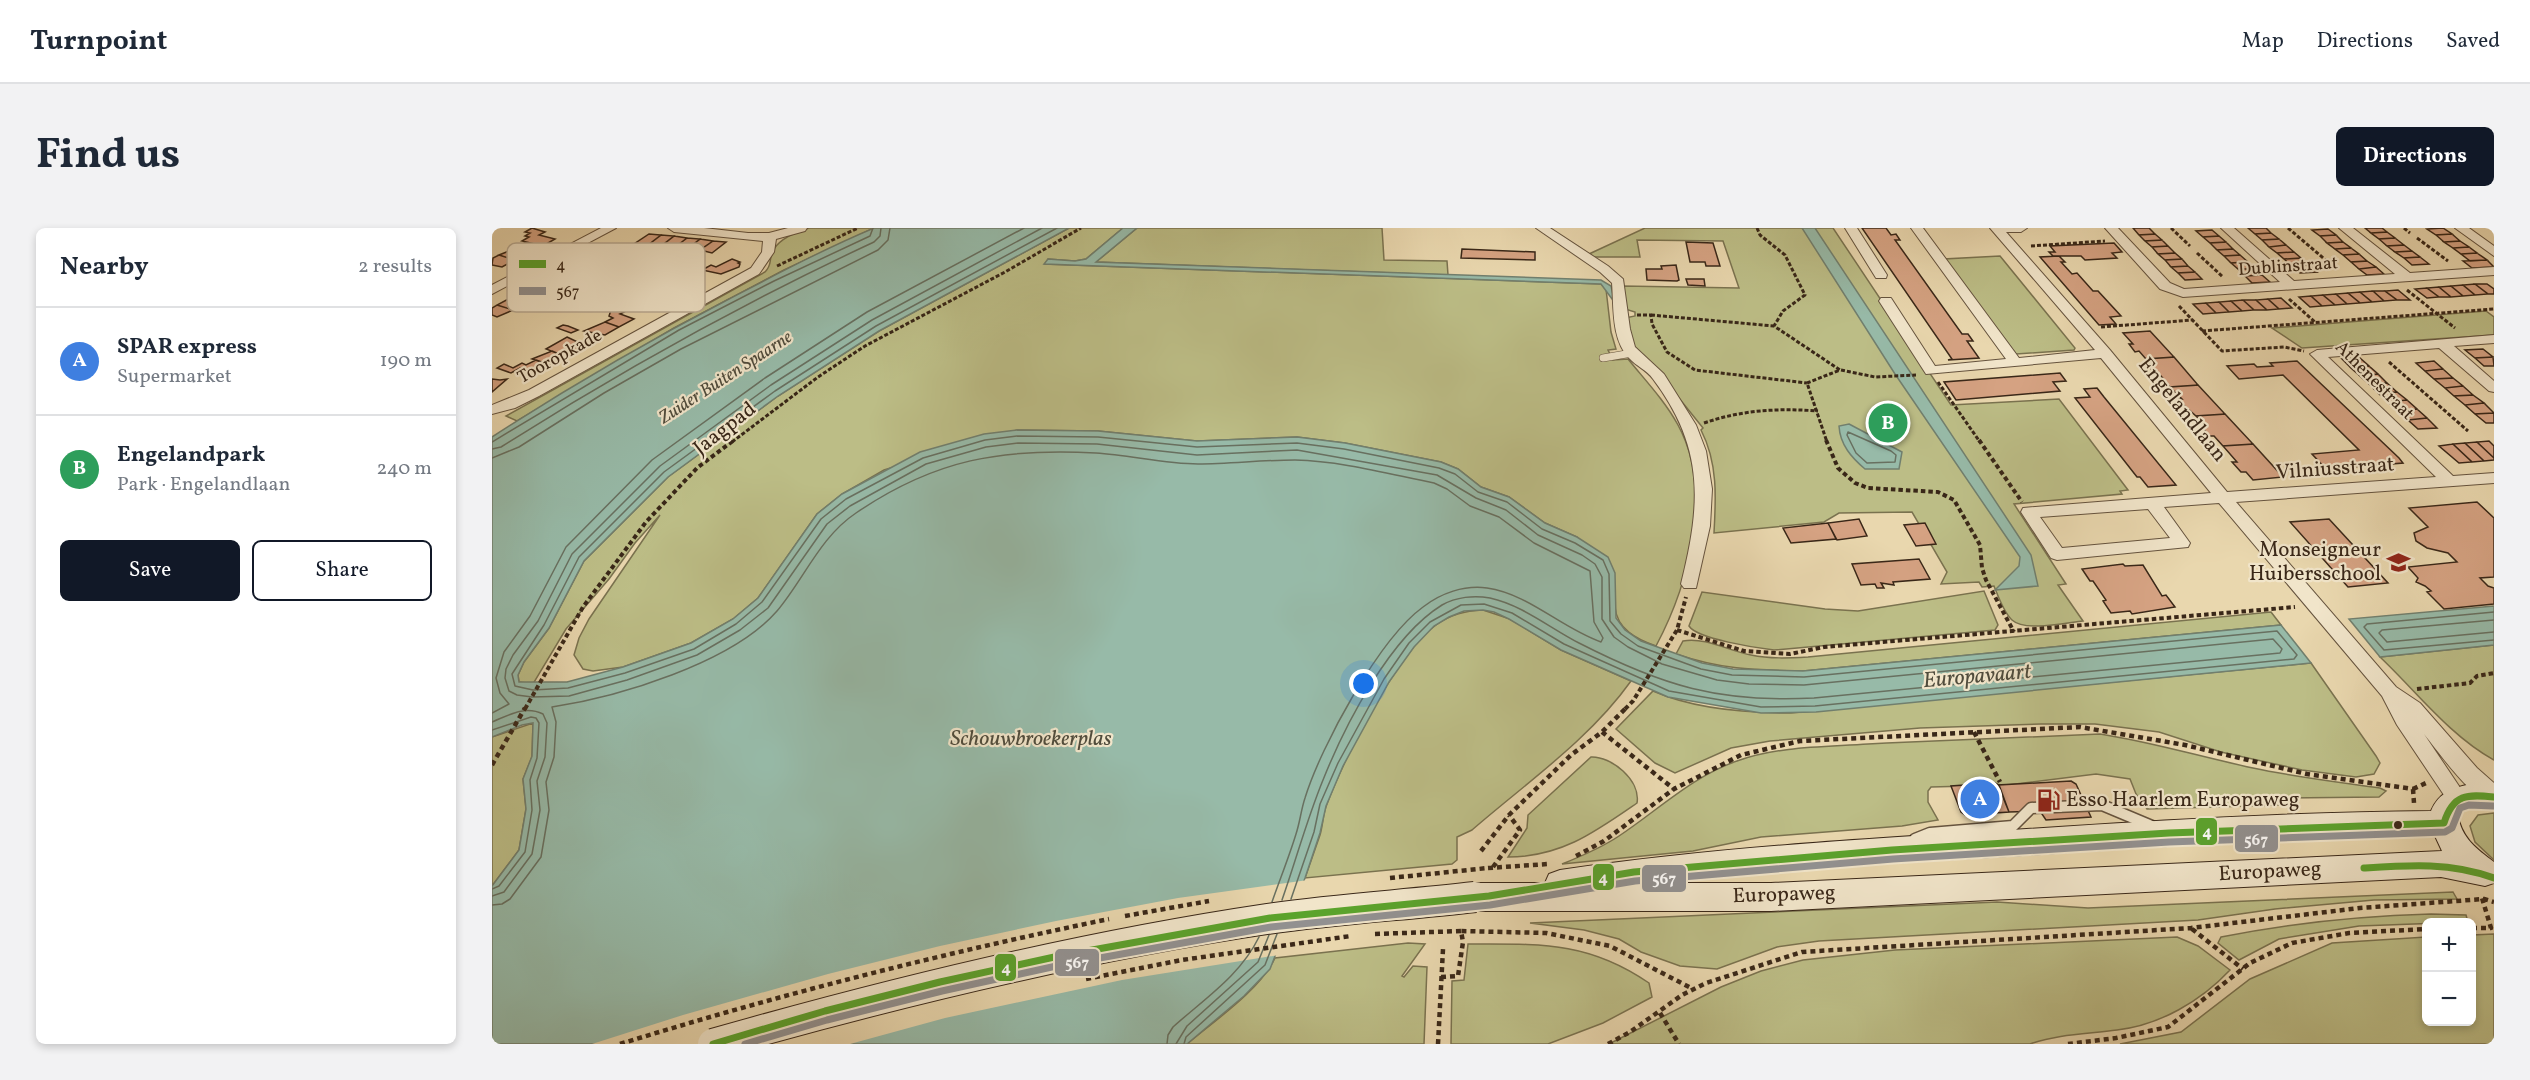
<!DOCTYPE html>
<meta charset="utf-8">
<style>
body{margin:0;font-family:Vollkorn,serif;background:#f2f2f3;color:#1f2937}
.controls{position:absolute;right:18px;bottom:18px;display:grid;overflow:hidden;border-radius:9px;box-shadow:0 3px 9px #0003}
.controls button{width:54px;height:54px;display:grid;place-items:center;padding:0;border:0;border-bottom:2px solid #e0e1e3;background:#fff;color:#1f2937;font:30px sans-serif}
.you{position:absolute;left:872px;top:456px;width:21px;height:21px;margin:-15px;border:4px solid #fff;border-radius:50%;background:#1a73e8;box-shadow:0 0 0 9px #1a73e833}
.badge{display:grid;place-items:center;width:39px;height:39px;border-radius:50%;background:#111827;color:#fff;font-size:20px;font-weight:700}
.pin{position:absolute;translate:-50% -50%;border:3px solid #fff;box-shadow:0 2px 6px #0006}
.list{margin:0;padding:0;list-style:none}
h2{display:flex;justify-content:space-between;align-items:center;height:78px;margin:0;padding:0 24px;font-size:26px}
h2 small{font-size:20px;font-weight:400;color:#747a83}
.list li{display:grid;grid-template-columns:39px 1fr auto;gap:18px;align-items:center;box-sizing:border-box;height:108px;padding:0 24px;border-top:2px solid #e0e1e3}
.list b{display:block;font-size:22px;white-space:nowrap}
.list p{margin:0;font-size:20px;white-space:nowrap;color:#747a83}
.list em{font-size:20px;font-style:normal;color:#747a83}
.actions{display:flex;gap:12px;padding:18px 24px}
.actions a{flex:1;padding:14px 0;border:2px solid #111827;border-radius:9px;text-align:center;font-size:21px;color:#111827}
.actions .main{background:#111827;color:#fff}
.map{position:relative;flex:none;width:2002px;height:816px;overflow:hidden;border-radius:9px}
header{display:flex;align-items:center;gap:36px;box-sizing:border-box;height:84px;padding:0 30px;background:#fff;border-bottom:2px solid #e0e1e3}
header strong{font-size:28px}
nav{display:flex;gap:33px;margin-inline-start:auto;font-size:21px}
.intro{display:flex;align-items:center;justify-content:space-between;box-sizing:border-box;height:144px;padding:0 36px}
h1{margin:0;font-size:42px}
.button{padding:15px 27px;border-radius:9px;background:#111827;color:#fff;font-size:21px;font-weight:700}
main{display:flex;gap:36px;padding:0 36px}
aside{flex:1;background:#fff;border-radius:9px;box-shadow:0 3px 9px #0003}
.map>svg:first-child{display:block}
</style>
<header>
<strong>Turnpoint</strong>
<nav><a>Map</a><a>Directions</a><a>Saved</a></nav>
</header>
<div class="intro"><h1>Find us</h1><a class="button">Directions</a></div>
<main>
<aside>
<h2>Nearby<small>2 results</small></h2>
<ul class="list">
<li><span class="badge" style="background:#3f7fe0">A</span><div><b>SPAR express</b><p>Supermarket</p></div><em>190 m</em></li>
<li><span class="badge" style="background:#2e9e5b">B</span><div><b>Engelandpark</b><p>Park · Engelandlaan</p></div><em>240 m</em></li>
</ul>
<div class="actions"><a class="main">Save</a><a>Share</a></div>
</aside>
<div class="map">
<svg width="2002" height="816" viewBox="0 0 2002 816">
<rect width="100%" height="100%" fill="#e9d7ae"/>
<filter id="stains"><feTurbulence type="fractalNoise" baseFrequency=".00333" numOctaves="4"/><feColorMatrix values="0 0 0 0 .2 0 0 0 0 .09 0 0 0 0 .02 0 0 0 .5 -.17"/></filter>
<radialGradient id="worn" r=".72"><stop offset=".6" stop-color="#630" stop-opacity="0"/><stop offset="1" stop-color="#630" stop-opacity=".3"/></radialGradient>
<!-- green -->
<path fill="#bcbd86" stroke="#7a724f" stroke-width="1.5" d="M317 0H382L292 42 182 100 25 193 14 188 273 44C280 37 277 33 280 25 285 11 304 4 317 0Z
M577 0H631L594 31 583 33 556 31 553 36 1109 56 1114 61 1119 104 1124 121 1116 122 1121 132 1136 131C1153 152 1173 173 1186 197 1222 263 1197 356 1164 418 1144 411 1125 401 1123 379L1085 309 1053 295 1017 269 989 259 966 241 949 234 853 215 805 209 705 213 606 203 525 202 392 242 350 266 325 286 266 370 241 391 199 415 131 439 101 443 91 441 82 427 87 410 97 391 168 287 143 315 117 351 74 401 41 456 27 454 26 447 32 434 57 400 92 333 176 249 286 168 387 103Z
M645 0H890L892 32 955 33 956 47 604 34Z
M1153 0H1341L1459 177 1567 171 1636 262 1628 263 1630 266 1522 276 1574 356 1566 357 1591 393C1573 395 1533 404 1520 392 1512 385 1506 368 1502 358L1490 359 1487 354 1449 356 1455 344 1420 284 1347 285 1332 294 1222 305C1224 270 1226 235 1209 202L1211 200 1170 149 1140 118 1133 90 1143 88V84L1133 81 1131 58 1247 60 1231 13 1145 12 1148 29H1101L1097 26Z
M1508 28 1583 120 1582 122 1524 126 1452 31Z
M1994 83 2002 89V107L1810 120 1780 100Z
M1492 363 1506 397 1503 402 1282 422C1265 420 1205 411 1197 398L1210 364 1333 381 1366 383Z
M991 382 1018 391 1069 422 1139 453C1097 512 1034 555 980 602L965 609V632L960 636 813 650C818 636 823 621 828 607 831 597 831 585 835 576 852 531 906 424 944 397 959 386 973 383 991 382Z
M1779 384 1789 397 1311 443C1262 442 1231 442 1184 426L1191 413C1214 409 1237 423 1259 427 1278 431 1297 430 1316 429Z
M2002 417V532C1958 508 1924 463 1888 429Z
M1819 435 1884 528 1888 535 1882 546 1864 549 1810 542 1729 524 1667 504 1603 496H1549L1428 500 1278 513 1239 520 1183 545 1163 535 1124 501 1161 463C1202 481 1254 485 1299 485Z
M41 495 40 529 31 551 34 581 27 622 0 658V509Z
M1608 506C1660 514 1709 529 1761 540 1803 549 1846 554 1888 560L1894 563 1887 569 1784 570 1788 577 1655 581 1644 566 1638 551 1604 546 1515 557 1439 559 1436 563V574L1446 592 1410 598 1269 609 1201 623 1070 636C1090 628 1109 620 1127 608 1166 582 1201 548 1245 533 1287 518 1333 519 1376 516 1453 512 1530 510 1608 506Z
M1099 529C1119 528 1149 552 1145 575 1103 604 1069 629 1016 629L1035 600 1036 587Z
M2002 585V632L1983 614 1978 598 1986 587Z
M1961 664 1965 671 1882 672 1783 681 1706 692 1327 713 1285 719 1225 741 1188 738 1149 724 1127 711 1092 702 1038 695 1505 674 1596 680Z
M1939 686 1974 687 1976 694 1867 698 1787 711 1747 732 1726 715 1729 709C1799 695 1868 688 1939 686Z
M2002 706V816H1628L1689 804 1758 751 1840 715 1934 709V794H1980V707Z
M1685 709 1706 718 1738 742C1709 773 1668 797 1625 802 1595 806 1566 806 1538 816H1117L1229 759 1269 743 1311 732 1403 722Z
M916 715 933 716 910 748 912 749 921 738 935 739 932 816H695C722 793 768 762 783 730Z
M976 716C1048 716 1096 713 1157 755L1160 769 1111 795 1056 816H959L960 753 972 752Z"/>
<!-- water -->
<path fill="#97baa8" stroke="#717f6e" stroke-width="1.5" d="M382 0H577L387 103 286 168 176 249 92 333 57 400 32 434 26 447 27 454H75L131 439 199 415 241 391 266 370 325 286 350 266 428 224 492 206 525 202 606 203 705 213 805 209 853 215 949 234 966 241 989 259 1017 269 1053 295 1085 309 1116 329 1123 345 1124 390 1133 402 1149 413 1210 435 1241 441 1311 443 1789 397 1819 435 1324 484 1269 485 1176 469 1069 422 1017 391 1002 384 991 382 972 383 957 389 942 398 922 419 897 454 851 538 834 578 828 605 813 650 778 741 752 768 695 816H0V658L27 622 34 581 31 551 40 528 41 495 30 497 0 509V209C77 159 156 113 237 71 285 46 332 21 382 0Z
M631 0H645L604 34 1109 52 1119 58 1123 75 1109 56 552 36 556 31 583 33 594 31Z
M1310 0H1323L1539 327 1546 358 1503 362 1527 338 1528 329 1403 146Z
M1357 196 1410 224 1407 241H1373C1360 230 1348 217 1347 198Z
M2002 378V417L1888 429 1857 391Z"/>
<!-- pier -->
<path fill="#e9d7ae" d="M816 652 787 727 630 752 453 790 358 816H100L191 787 336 746 448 718 564 693 686 670Z"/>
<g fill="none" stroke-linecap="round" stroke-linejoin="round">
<!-- shore -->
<path stroke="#687060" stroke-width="1.5" d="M550 0 380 92 279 157 168 238 80 326 46 393 21 427 14 441 13 450 17 463 25 467 40 469 77 468 135 452 205 427 248 402 276 380 335 296 358 278 434 236 494 219 526 215 605 216 705 227 805 222 945 247 984 270 1014 282 1046 307 1090 327 1103 336 1110 349V391L1122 409 1136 419 1170 436 1225 452 1257 456 1312 457 1781 411 1790 421 1788 425 1322 470C1227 475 1171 458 1087 415 1058 400 1030 377 998 370 982 367 964 369 950 377 898 409 853 497 831 552 815 591 804 632 790 672
M565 0 384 98 283 163 172 244 87 329 52 397 20 446 23 458 41 462 76 460 133 445 202 421 244 396 270 374 329 291 354 271 431 230 493 212 525 208 606 209 705 219 805 215 852 221 947 240 963 246 986 264 1015 274 1050 301 1083 315 1111 332 1117 346 1118 393 1129 406 1146 418 1209 441 1240 447 1312 449 1785 403 1805 427 1802 431 1323 478 1269 479 1177 463 1072 416 1020 385 992 376 969 377 938 394 917 415 892 451 846 535 828 576 822 604 799 671
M1356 204 1399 223 1404 227 1403 234 1375 235 1364 225 1355 207Z
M0 214 187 102 282 53 378 8 381 0
M0 221 9 219C129 143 253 74 382 14L388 8 389 0
M0 230 27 219 112 165 189 121 386 22 396 12 398 0
M2002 384 1875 396 1872 399 1892 422 2002 412
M2002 392 1890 402 1887 405 1895 414 2002 404
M0 485 17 476 8 465 4 450 12 424 38 388 74 319 160 232 273 150 375 84 532 0
M0 494C17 487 33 477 51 486L55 495 53 529 45 553 48 582 40 626 12 664 0 668
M0 502 39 489 44 490 47 495 45 530 38 552 40 582 33 624 7 658 0 661
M0 677 10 676 18 671 49 629 57 582 54 554 62 529 64 494 60 479C126 469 240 435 285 383 312 351 328 309 364 285 443 231 510 220 604 225 638 227 672 236 706 236 738 236 770 232 803 232 849 233 897 246 942 255L955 261 978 278 1007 289 1042 315 1098 343 1102 394 1111 410 1109 414C1069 400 1037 366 995 360 972 357 949 365 931 379 887 411 829 518 813 570 809 582 808 594 804 606 797 629 788 651 780 674
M675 816 676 807 681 799C712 771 748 748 767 709
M684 816 695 798 766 734 777 707
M692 816 694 809 773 737 785 706"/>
</g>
<!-- building -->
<path fill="#d5a282" stroke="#392718" stroke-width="1.5" d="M40 0 53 4 47 7 63 11 51 18 30 13 37 9 33 8 38 5 33 4Z
M1370 0H1394L1399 7 1404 6 1408 12H1403L1470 106H1476L1481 113H1475L1487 130 1456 132 1460 131Z
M1641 0H1657L1663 6 1647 7Z
M1756 0H1774L1779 5 1763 6Z
M1873 0H1890L1895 4 1879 5Z
M1951 0 1960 6 1944 7 1935 1Z
M1836 1 1844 7 1828 8 1820 2Z
M1720 2 1727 8 1711 9 1704 3Z
M1895 4 1903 10 1887 11 1879 5Z
M1779 5 1787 11 1770 12 1763 6Z
M157 6 169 7 156 17 142 16Z
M1663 6 1670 12 1653 13 1647 7Z
M1960 6 1968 13 1952 14 1944 7Z
M169 7 182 8 168 19 156 17Z
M1844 7 1851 14 1835 15 1828 8Z
M182 8 195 10 182 20 168 19Z
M1727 8 1734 14 1718 15 1711 9Z
M195 10 208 11 194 22 182 20Z
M1903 10 1912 17 1895 18 1887 11Z
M208 11 221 13 208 22H194Z
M1787 11 1794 17 1777 19 1770 12Z
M1670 12 1676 18 1660 19 1653 13Z
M221 13 234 14 220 25 208 22Z
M1968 13 1977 19 1961 20 1952 14Z
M34 14 50 18 37 25 22 21Z
M1194 14 1221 15 1228 38H1214L1213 34H1198Z
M1734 14 1741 21 1725 22 1718 15Z
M1851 14 1859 20 1843 21 1835 15Z
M1622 15 1630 24 1620 25 1625 30 1593 32 1589 28H1561L1557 24H1563L1558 18Z
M1794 17 1802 24 1785 25 1777 19Z
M1912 17 1920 23 1903 24 1895 18Z
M1676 18 1683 25 1666 26 1660 19Z
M1977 19 1985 25 1969 26 1961 20Z
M1859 20 1867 26 1851 27 1843 21Z
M22 21 37 25 23 32 7 27Z
M970 21 1043 24V32L969 30Z
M1741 21 1748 27 1732 28 1725 22Z
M1920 23 1928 29 1912 30 1903 24Z
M1802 24 1809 30 1792 31 1785 25Z
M1683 25 1690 31 1673 32 1666 26Z
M1985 25 1995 32 1978 33 1969 26Z
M1867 26 1875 33 1859 34 1851 27Z
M7 27 23 32 10 39 0 37 1 30Z
M1748 27 1756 34 1739 35 1732 28Z
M1567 28 1573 34H1569L1580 46 1585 45 1601 63H1606L1629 88 1618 89 1624 96 1607 97 1548 29Z
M1928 29 1937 36 1920 37 1912 30Z
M1809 30 1817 37 1800 38 1792 31Z
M240 31 248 34 246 35 248 36 247 39 229 46 210 42 219 37 224 39Z
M1690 31 1696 38 1679 39 1673 32Z
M1995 32 2002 39 1980 40 1971 33Z
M1875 33 1884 39 1867 41 1859 34Z
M1756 34 1763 41H1746L1739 35Z
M1184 37 1187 52 1185 53 1155 52 1154 41H1170L1169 38Z
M1817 37 1825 44 1808 45 1800 38Z
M1696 38 1703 44 1686 45 1679 39Z
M1884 39 1892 46 1875 47 1867 41Z
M1746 41H1763L1770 47 1753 48Z
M1703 44 1710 51 1693 52 1686 45Z
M1770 47 1778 54 1760 55 1753 48Z
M1194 51H1212L1213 58 1196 57Z
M1983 56 1996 66 1983 67 1971 57Z
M1983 56H1995L2002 61V66H1996Z
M1971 57 1983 67 1971 68 1959 58Z
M1959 58 1971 68 1959 69 1947 59Z
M1947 59 1959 69H1947L1935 60Z
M1935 60 1947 69 1935 70 1923 61Z
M1906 62 1918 72H1905L1893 63Z
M1881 63H1893L1905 72 1892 73Z
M1881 63 1892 73 1880 74 1868 64Z
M1868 64 1880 74 1868 75 1856 65Z
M1856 65 1868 75 1855 76 1844 66Z
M1844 66 1855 76 1843 77 1831 67Z
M1831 67 1843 77 1830 78 1819 68Z
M1819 68 1830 78 1818 79 1807 69Z
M20 69 34 73 21 82 5 77Z
M1789 70 1800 80 1787 81 1776 71Z
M1776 71 1787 81 1775 82 1764 72Z
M1751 72H1764L1775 82H1762Z
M1751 72 1762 82 1750 83 1739 73Z
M121 73 140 80 128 86 142 91 127 99 113 94 121 90 117 88 119 82 110 81 111 79Z
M1739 73 1750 83 1737 84 1727 74Z
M1727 74 1737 84 1724 85 1714 75Z
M1714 75 1724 85 1711 86 1701 76Z
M5 77 21 82 5 89 0 87V80Z
M113 94 127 99 113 107 92 103Z
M71 97 76 98 86 102 79 105 65 100Z
M1658 103 1682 129 1654 131 1647 123 1643 124 1637 116H1641L1631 105Z
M75 109 90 116 85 119 89 120 74 129 54 121Z
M1991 121 2001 129 1983 130 1973 122Z
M60 123 74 129 58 137 40 131Z
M1682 129 1706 157 1678 159 1669 148H1665L1658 140H1662L1654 131Z
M2001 129 2002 138H1992L1983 130Z
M1868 130 1877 138 1859 140 1850 131Z
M44 132 58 137 42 146 28 140 19 145 5 140 12 136 21 140 30 135 34 137Z
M1805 133 1907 230 1911 235 1834 241 1820 226 1867 222 1791 147 1747 151 1735 138 1762 136 1765 139 1781 138 1778 135Z
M1942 133 1951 141 1933 143 1924 135Z
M1877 138 1886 146 1868 148 1859 140Z
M1951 141 1961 150 1942 151 1933 143Z
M1568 145 1574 153 1561 154 1568 163 1464 172 1452 154Z
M1886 146 1895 155 1877 156 1868 148Z
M1961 150 1971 158 1953 160 1942 151Z
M0 151 8 152 15 151 0 164Z
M1895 155 1905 164 1886 165 1877 156Z
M1706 157 1733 186 1704 188 1685 171H1690L1678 159Z
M1971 158 1981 167 1962 168 1953 160Z
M1605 160 1612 169 1684 257 1656 259 1648 249H1645L1583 170 1598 169 1592 161Z
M1905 164 1915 172 1896 174 1886 165Z
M1981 167 1992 175 1973 177 1962 168Z
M1915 172 1925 181 1906 183 1896 174Z
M1992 175 2002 185 1983 186 1973 177Z
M1925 181 1935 190 1916 192 1906 183Z
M2002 185V195H1994L1983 186Z
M1733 186 1761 216 1731 218 1722 208H1717L1710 199H1714L1704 188Z
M1935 190 1945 200 1926 201 1916 192Z
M1997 213 2002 218V230L1985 214Z
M1985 214 2002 230V232L1992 233 1973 215Z
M1973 215 1992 233 1980 234 1961 216Z
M1761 216 1791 249 1761 252 1754 244H1749L1740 234H1745L1731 218Z
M1961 216 1980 234 1967 235 1947 218Z
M1985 274 2002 290V349L1988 350 1996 358 2002 360V376L1952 381 1935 364 1939 363 1933 358 1924 354 1926 350 1916 339 1965 334 1956 325 1935 320 1924 313 1922 305 1936 299 1917 280Z
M1367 291 1375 308 1345 312 1336 295Z
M1837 291 1896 355 1856 359 1798 294Z
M1336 295 1344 311 1299 315 1291 300Z
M1433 295 1444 316 1424 318 1412 297Z
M1427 331 1438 351 1401 354 1402 357 1389 355 1392 360H1385L1383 356 1369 357 1360 336Z
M1631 336 1633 338 1651 337 1670 368 1674 367 1683 379 1640 386 1638 383 1619 385 1611 373 1614 372 1601 353H1598L1590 341Z
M1579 553 1584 556 1599 589 1554 592 1548 583 1517 584 1506 557Z
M1503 555 1507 557 1517 584 1473 587 1469 584 1459 558Z"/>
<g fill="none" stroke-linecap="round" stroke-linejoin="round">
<defs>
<path id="lane-far1" d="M1111 130 1140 125"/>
<path id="lane" d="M1423 611 1438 605 1521 598 1539 580 1610 577 1660 598"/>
<path id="street" d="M109 0H124L0 66V57Z
M176 0H212L256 5H277L296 0H315L313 3 284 11 282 24 267 46 47 168 23 180 0 186V177L37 162 259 40 270 24 271 13 182 4Z
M1044 0H1058L1116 38 1131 51 1138 101 1143 119 1172 146 1204 197 1214 223 1220 261 1218 298 1204 360H1192L1189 356C1209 276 1213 220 1161 151 1155 142 1144 138 1137 130 1119 111 1122 79 1120 55L1108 44Z
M1353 0H1365L1395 47 1394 50H1384Z
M1419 0H1431L1527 130 1603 122 1498 0H1535L1529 4H1514L1618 122 1735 264 1944 249 1818 126 1825 122 2002 107V115L1962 118 2002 153V164L1997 163 1947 120 1836 129 1961 248 2002 245V255L1744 274 1904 459 1928 475 1985 540 2002 555V577C1977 568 1949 527 1932 506L1975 570 1972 576 1965 579 1958 576 1905 497 1890 468 1727 275 1672 279 1698 315 1696 319 1565 332 1559 330 1529 284 1531 280 1719 265 1609 130 1434 146 1387 73 1389 70H1399L1443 138 1514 131ZM1656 281 1678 310 1570 320 1548 289Z
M1613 0H1626L1678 55 1692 61 1788 54 1729 0H1742L1802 53 1903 46 1847 0H1861L1918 45 2002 39V47L1691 69 1668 61Z
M1963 0H1977L2002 18V28Z"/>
<path id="secondary" d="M1979 556 2002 557V581C1990 580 1975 577 1966 587 1969 610 1985 621 2002 634V655L1993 658 1949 649 1279 683H983L972 679 968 669 972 659 983 655H1053L1057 646 1068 642C1218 620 1368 611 1519 602 1659 593 1799 584 1939 583 1947 564 1961 560 1979 556ZM1943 608 1950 623 1279 655H1171C1285 640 1400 635 1515 628 1658 619 1800 609 1943 608Z"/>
</defs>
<!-- lane-far1 casing -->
<use href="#lane-far1" stroke="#65533e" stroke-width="8"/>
<!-- lane casing -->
<use href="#lane" stroke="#65533e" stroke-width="13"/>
<!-- street casing -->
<use href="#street" stroke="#65533e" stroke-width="2"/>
<!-- secondary casing -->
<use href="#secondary" stroke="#392718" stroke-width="2"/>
<!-- path-far2 -->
<path stroke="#392718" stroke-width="3" stroke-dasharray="4 2" stroke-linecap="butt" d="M1265 0 1268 7 1293 27 1313 67 1291 83 1282 98 1348 142 1315 155 1335 214
M1679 0 1698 18
M1796 0 1843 40
M1912 0 1918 5
M1925 10 1956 33
M1539 18 1613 13
M1705 25 1731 49
M285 38 366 0
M1915 62 1963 100
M1797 71 1823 94
M1687 78 1730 123 1792 119 1812 123
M1145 87H1159L1160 96 1175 124 1203 142 1315 155
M1159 87 1282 98
M1609 99 1700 92
M1710 103 2002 81
M1897 134 1976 203
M1349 142 1383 149 1424 147
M1446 154 1488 214
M1212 195C1250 182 1286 180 1326 183
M240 214 326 149 373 118 513 44 589 0"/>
<!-- path-far1 -->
<path stroke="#392718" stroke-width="4" stroke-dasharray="4.5 3" stroke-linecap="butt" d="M1334 212 1346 240 1363 255 1376 260 1446 264 1462 272 1488 317 1490 340 1494 352 1522 404
M1487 212 1530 274
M1185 402 1252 423 1298 426 1332 419 1803 379
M1925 461 1978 455 1985 448 2002 445
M33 481 91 379 154 294 205 240 242 212
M1133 481 1141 473 1185 402 1194 369"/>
<!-- path -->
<path stroke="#392718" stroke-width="4.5" stroke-dasharray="5 4" stroke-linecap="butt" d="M1110 504 1182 561
M1482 504 1508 554
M0 537 33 480
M1921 561 1922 575
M1921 561 1934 555
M989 623 1017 587 1079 527 1110 504 1134 480
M1084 628 1112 613 1182 561 1249 527 1308 513 1588 499 1693 517 1815 546 1921 561
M1001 639 1028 602 1017 587
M996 640 1056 636
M633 688 717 673
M1980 700H1999L1990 670
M1700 701 1751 741
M949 749 966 748 971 714 969 703 1054 705 1118 718 1201 761
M594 751 690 732 859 708
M1168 785 1187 816
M128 816C289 766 452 725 617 691
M946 816 951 721
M1116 816 1138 804 1190 767 1214 755 1310 724 1699 700 1868 680 1992 671 2002 674
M1576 816 1624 810 1676 799 1758 735 1800 715 1857 705 1934 701"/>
<!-- lane-far1 -->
<use href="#lane-far1" stroke="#f1e5ca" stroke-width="7"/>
<!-- lane -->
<use href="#lane" stroke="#f1e5ca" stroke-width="10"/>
<!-- street -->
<use href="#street" fill="#f1e5ca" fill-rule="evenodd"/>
<!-- secondary -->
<use href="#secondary" fill="#f1e5ca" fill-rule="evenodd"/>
<defs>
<path id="secondary-bridge" d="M221 816C403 764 587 719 775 691 844 681 914 677 983 669"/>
</defs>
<!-- secondary-bridge casing -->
<use href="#secondary-bridge" stroke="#392718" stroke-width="32" stroke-linecap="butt"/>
<!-- path-bridge -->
<path stroke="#392718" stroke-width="4.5" stroke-dasharray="5 4" stroke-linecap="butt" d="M898 650 996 640
M883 706 969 703"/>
<!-- secondary-bridge -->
<use href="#secondary-bridge" stroke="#f1e5ca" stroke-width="30"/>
<defs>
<path id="bus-1" d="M1872 640C1917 637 1959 634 2002 650
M221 816 333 783 448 754 567 728 778 690 997 668 1142 644 1400 622 1677 605 1952 595C1961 566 1975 566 2002 569"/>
<path id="bus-2" d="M253 816 335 792 450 763 569 737 779 699 998 677 1143 653 1401 631 1677 614 1953 604 1960 600 1968 580 1977 577 2001 578"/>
</defs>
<!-- bus-1 casing -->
<use href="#bus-1" stroke="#f1e5ca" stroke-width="11"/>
<!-- bus-2 casing -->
<use href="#bus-2" stroke="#f1e5ca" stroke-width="11"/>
<!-- bus-1 -->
<use href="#bus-1" stroke="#5ba32c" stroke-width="7"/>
<!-- bus-2 -->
<use href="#bus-2" stroke="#929191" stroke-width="7"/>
</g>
<!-- icons -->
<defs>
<symbol id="school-bare" viewBox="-9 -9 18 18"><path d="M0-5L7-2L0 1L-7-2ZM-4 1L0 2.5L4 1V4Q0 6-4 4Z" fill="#8f2418" stroke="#f1e5ca" stroke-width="2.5" paint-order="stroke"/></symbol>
<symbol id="fuel-bare" viewBox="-9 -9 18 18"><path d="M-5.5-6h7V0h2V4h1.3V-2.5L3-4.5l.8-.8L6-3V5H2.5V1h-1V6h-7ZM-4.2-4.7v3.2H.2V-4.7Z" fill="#8f2418" stroke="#f1e5ca" stroke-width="2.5" paint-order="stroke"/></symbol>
</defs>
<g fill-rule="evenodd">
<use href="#school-bare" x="1890" y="318" width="33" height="33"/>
<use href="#fuel-bare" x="1540" y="556" width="33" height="33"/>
</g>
<!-- markers -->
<circle fill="#392718" stroke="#f1e5ca" stroke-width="2" cx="1906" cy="597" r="5"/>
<g text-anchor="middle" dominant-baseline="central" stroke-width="4.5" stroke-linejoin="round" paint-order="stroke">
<!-- far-street labels -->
<g font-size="18" fill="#392718" stroke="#f1e5ca">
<text transform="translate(1796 39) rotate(-4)">Dublinstraat</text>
<text transform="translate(68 129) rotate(-29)">Tooropkade</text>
<text transform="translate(1882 153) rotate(45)">Athenestraat</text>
</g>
<!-- far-water labels -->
<g font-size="18" font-style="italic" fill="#504c3c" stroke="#f1e5ca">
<text transform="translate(234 150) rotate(-33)">Zuider Buiten Spaarne</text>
</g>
<!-- street labels -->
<g font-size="21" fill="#392718" stroke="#f1e5ca">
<text transform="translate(1690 182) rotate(51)">Engelandlaan</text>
<text transform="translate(233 201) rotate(-38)">Jaagpad</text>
<text transform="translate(1843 241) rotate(-4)">Vilniusstraat</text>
<text transform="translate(1778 644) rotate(-3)">Europaweg</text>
<text transform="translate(1292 667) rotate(-2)">Europaweg</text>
</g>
<!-- poi labels -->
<g font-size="21" fill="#392718" stroke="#f1e5ca" text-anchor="end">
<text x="1889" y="322">Monseigneur<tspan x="1889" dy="24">Huibersschool</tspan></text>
<text x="1574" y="572" text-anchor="start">Esso Haarlem Europaweg</text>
</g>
<!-- water labels -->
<g font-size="22" font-style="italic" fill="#504c3c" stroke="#f1e5ca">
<text transform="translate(1485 449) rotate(-5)">Europavaart</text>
<text x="539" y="511">Schouwbroekerplas</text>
</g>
</g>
<!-- legend -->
<rect x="15" y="15" width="198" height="69" rx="9" fill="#f1e5ca" stroke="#baac95" stroke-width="1.5"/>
<rect x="27" y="32" width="27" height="8" fill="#5ba32c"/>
<rect x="27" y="59" width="27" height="8" fill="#929191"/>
<g font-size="16" fill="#392718">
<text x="64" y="42">4</text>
<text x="64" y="69">567</text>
</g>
<g stroke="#f1e5ca" stroke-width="2">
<rect x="1703" y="589" width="23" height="29" rx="6" fill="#5ba32c"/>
<rect x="1742" y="596" width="45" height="29" rx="6" fill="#929191"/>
<rect x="1100" y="635" width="23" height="28" rx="6" fill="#5ba32c"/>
<rect x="1149" y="636" width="46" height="29" rx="6" fill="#929191"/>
<rect x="562" y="720" width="46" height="29" rx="6" fill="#929191"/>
<rect x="502" y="725" width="23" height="29" rx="6" fill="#5ba32c"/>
</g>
<g font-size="16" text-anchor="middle" font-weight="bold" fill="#fff">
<text x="1715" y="609">4</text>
<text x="1764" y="617">567</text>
<text x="1111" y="655">4</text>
<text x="1172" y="656">567</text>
<text x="585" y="740">567</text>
<text x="514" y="745">4</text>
</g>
<rect width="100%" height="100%" filter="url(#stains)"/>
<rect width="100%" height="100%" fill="url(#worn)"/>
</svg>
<div class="controls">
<button>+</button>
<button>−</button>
</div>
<div class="you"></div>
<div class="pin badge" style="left:1488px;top:571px;background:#3f7fe0">A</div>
<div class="pin badge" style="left:1396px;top:195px;background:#2e9e5b">B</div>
</div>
</main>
